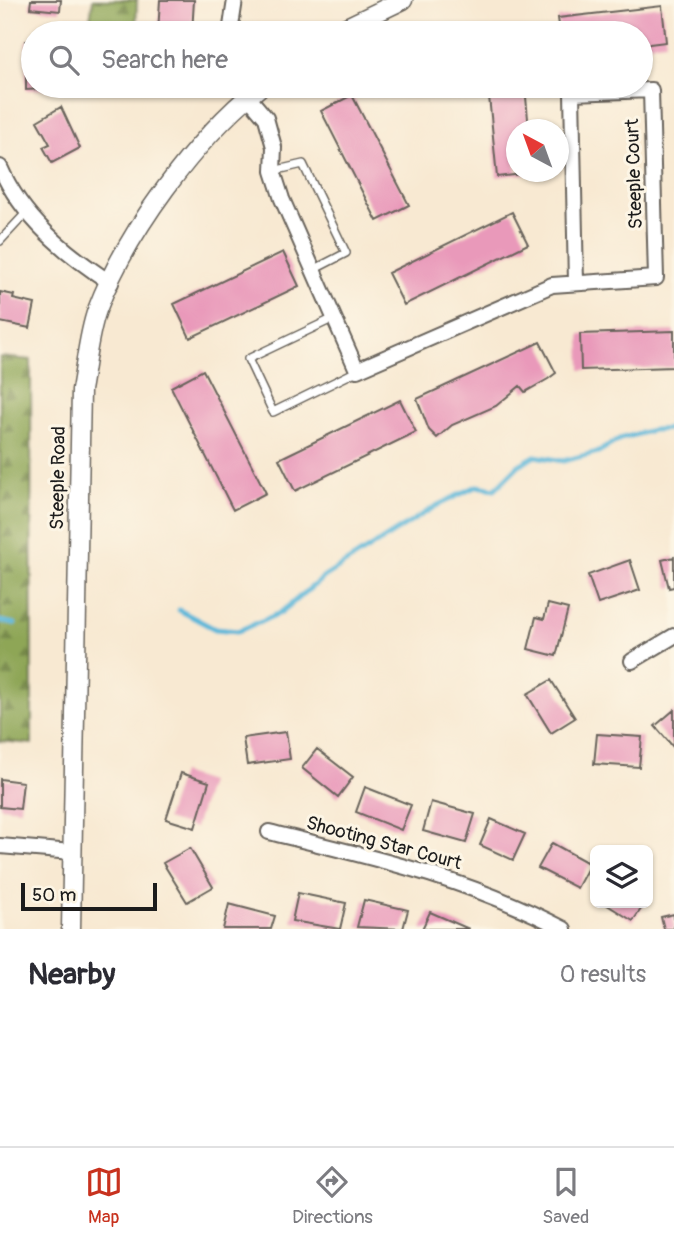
<!DOCTYPE html>
<style>
body{margin:0;font-family:Pangolin,sans-serif;background:#f2f2f3;color:#2b2b33}
.controls{position:absolute;right:21px;bottom:21px;display:grid;overflow:hidden;border-radius:10px;box-shadow:0 2px 5px #0004}
.controls button{width:63px;height:63px;display:grid;place-items:center;padding:0;border:0;border-bottom:2px solid #e1e1e2;background:#fff;color:#2b2b33;font:35px sans-serif}
.compass{position:absolute;left:506px;top:119px;width:63px;height:63px;border-radius:50%;background:#fff;box-shadow:0 2px 5px #0004;rotate:319deg}
.scale{position:absolute;left:21px;bottom:18px;width:136px;box-sizing:border-box;padding-left:7px;border:4px solid #1c1c1c;border-top:0;font-size:19px;line-height:24px;white-space:nowrap;color:#1c1c1c;-webkit-text-stroke:5px #fcf5e5;paint-order:stroke}
.list{margin:0;padding:0;list-style:none}
h2{display:flex;justify-content:space-between;align-items:center;height:91px;margin:0;padding:0 28px;font-size:30px}
h2 small{font-size:23px;font-weight:400;color:#7c7c81}
.icon{flex:none;width:38px;height:38px;fill:none;stroke:currentColor;stroke-width:2;stroke-linecap:round;stroke-linejoin:round}
.map{position:relative;flex:none;width:674px;height:929px;overflow:hidden}
.search{position:absolute;background:#fff;box-shadow:0 2px 5px #0004;left:21px;right:21px;top:21px;height:77px;display:flex;align-items:center;gap:18px;box-sizing:border-box;padding:0 24px;border-radius:38px;color:#7c7c81;font-size:26px}
.sheet{height:217px;background:#fff}
nav{display:flex;justify-content:space-around;align-items:center;box-sizing:border-box;height:98px;border-top:2px solid #e1e1e2;background:#fff;font-size:19px;color:#7c7c81}
nav a{display:grid;justify-items:center;gap:4px}
nav .on{color:#c8321e}
.map>svg:first-child{display:block}
</style>
<div class="map">
<svg width="674" height="929" viewBox="0 0 674 929">
<defs>
<pattern id="forest-firs" width="22" height="20" patternUnits="userSpaceOnUse" patternTransform="scale(1.75)"><rect width="22" height="20" fill="#8ea657"/><path d="M5 1l3.5 6h-7zM16 11l3.5 6h-7z" fill="#738647"/></pattern>
</defs>
<rect width="100%" height="100%" fill="#fcf5e5"/>
<filter id="ink" filterUnits="userSpaceOnUse"><feTurbulence type="fractalNoise" baseFrequency=".0143" numOctaves="2"/><feDisplacementMap in="SourceGraphic" scale="14" xChannelSelector="R" yChannelSelector="G"/><feConvolveMatrix kernelMatrix="1 2 1 2 8 2 1 2 1" color-interpolation-filters="sRGB"/></filter>
<filter id="wash" filterUnits="userSpaceOnUse"><feTurbulence type="fractalNoise" baseFrequency=".00686" numOctaves="4" result="noise"/><feDisplacementMap in="SourceGraphic" scale="28" xChannelSelector="R" yChannelSelector="G"/><feGaussianBlur stdDeviation="1.57" result="paint"/><feColorMatrix in="noise" values="0 0 0 0 0 0 0 0 0 0 0 0 0 0 0 0 0 1.4 0 .05"/><feComposite in="paint" operator="in"/></filter>
<g filter="url(#wash)">
<rect width="100%" height="100%" fill="#f8e9d2"/>
<!-- forest -->
<path fill="url(#forest-firs)" stroke="#55613a" stroke-width="2" d="M93 0H137L136 33 89 26Z
M0 357 31 360 32 744 0 741Z"/>
<g fill="none" stroke-linecap="round" stroke-linejoin="round">
<!-- stream -->
<path stroke="#5bb7d9" stroke-width="5" d="M179 610 215 629 238 631 280 613 324 577 436 506 477 486 495 489 519 465 535 456 563 461 598 452 620 439 652 430 674 429
M0 621 15 624"/>
</g>
<g id="blocks">
<!-- building -->
<path fill="#e999ba" d="M31 0H61L60 11 30 8Z
M160 0H194L192 33H158Z
M662 6 666 42 641 45V33H560L558 18Z
M33 40V86L60 88 26 90V41Z
M488 86H525L529 130H516V172L530 173 497 177Z
M352 95 409 205 377 221 321 111Z
M61 107 80 148 52 163 43 147 50 144 37 121Z
M512 212 528 244 404 305 388 273Z
M283 252 299 286 190 338 174 304Z
M0 292 14 295 13 299 35 304 30 328 0 322Z
M674 331V367L581 370 580 334Z
M540 342 556 373 548 379 525 392 520 386 496 406 452 425 437 438 429 430 417 399Z
M203 370 266 493 233 510 171 387Z
M400 400 416 432 295 491 279 459Z
M674 557V587L669 588 662 560Z
M630 560 640 590 598 604 588 575Z
M548 604 568 609 556 656 528 649 536 617 544 619Z
M551 680 575 718 551 733 527 694Z
M674 710V748L655 726Z
M286 732 290 759 247 765 243 738Z
M597 734 642 737 639 767 594 764Z
M317 749 353 777 338 797 302 768Z
M181 773 209 782 195 828 166 819Z
M0 779 23 782 20 809 0 807Z
M365 787 411 805 401 830 356 812Z
M431 802 475 814 466 843 423 831Z
M491 819 525 834 513 860 480 845Z
M552 843 590 864 577 888 538 868Z
M190 848 213 887 187 902 163 863Z
M298 893 346 903 340 929 292 921Z
M364 900 408 910 403 929 357 927Z
M604 903H645L633 921Z
M229 904 275 916 271 929H223Z
M430 912 469 929H422Z
M674 914V929H664L661 917Z"/>
</g>
</g>
<g filter="url(#ink)">
<use href="#blocks" fill-opacity="0" stroke="#69645c" stroke-width="2"/>
<g fill="none" stroke-linecap="round" stroke-linejoin="round">
<defs>
<path id="service" d="M273 171 303 164 346 253 313 270
M0 241 27 212
M334 318 248 359 273 412 357 371"/>
<path id="minor" d="M230 33 235 0
M239 86 266 118 274 147 273 171 282 199 357 370 552 285 656 278 651 90 572 93 576 283
M0 167C22 218 65 253 111 283
M632 661 674 636
M269 832C375 858 466 878 564 929
M0 846 72 852"/>
<path id="tertiary" d="M334 33 403 0
M71 929 81 390C86 364 88 335 97 310 127 231 195 139 261 86"/>
</defs>
<!-- service casing -->
<use href="#service" stroke="#69645c" stroke-width="10"/>
<!-- minor casing -->
<use href="#minor" stroke="#69645c" stroke-width="18"/>
<!-- tertiary casing -->
<use href="#tertiary" stroke="#69645c" stroke-width="21"/>
<!-- service -->
<use href="#service" stroke="#fff" stroke-width="7"/>
<!-- minor -->
<use href="#minor" stroke="#fff" stroke-width="14"/>
<!-- tertiary -->
<use href="#tertiary" stroke="#fff" stroke-width="18"/>
</g>
</g>
<g text-anchor="middle" dominant-baseline="central" stroke-width="6" stroke-linejoin="round" paint-order="stroke">
<!-- street labels -->
<g font-size="19" fill="#1c1c1c" stroke="#fcf5e5">
<text transform="translate(634 174) rotate(-92)">Steeple Court</text>
<text transform="translate(58 478) rotate(-89)">Steeple Road</text>
<text transform="translate(384 843) rotate(15)">Shooting Star Court</text>
</g>
</g>
</svg>
<div class="controls">
<button><svg class="icon" aria-label="layers" viewBox="0 0 24 24"><path d="M12 4l9 5-9 5-9-5zM3 14l9 5 9-5"/></svg></button>
</div>
<svg class="compass" viewBox="-18 -18 36 36"><path d="M0-13l5 13h-10z" fill="#e53935"/><path d="M0 13l5-13h-10z" fill="#7c7c81"/></svg>
<div class="scale">50 m</div>
<div class="search"><svg class="icon" aria-label="search" viewBox="0 0 24 24"><circle cx="10" cy="10" r="6"/><path d="M15 15l6 6"/></svg>Search here</div>
</div>
<section class="sheet">
<h2>Nearby<small>0 results</small></h2>
<ul class="list">
</ul>
</section>
<nav>
<a class="on"><svg class="icon" aria-label="map" viewBox="0 0 24 24"><path d="M3 6l6-2 6 2 6-2v14l-6 2-6-2-6 2zM9 4v14M15 6v14"/></svg>Map</a>
<a><svg class="icon" aria-label="directions" viewBox="0 0 24 24"><path d="M12 3l9 9-9 9-9-9zM9 14v-3h6M13 9l2 2-2 2"/></svg>Directions</a>
<a><svg class="icon" aria-label="saved" viewBox="0 0 24 24"><path d="M7 4h10v16l-5-4-5 4z"/></svg>Saved</a>
</nav>
